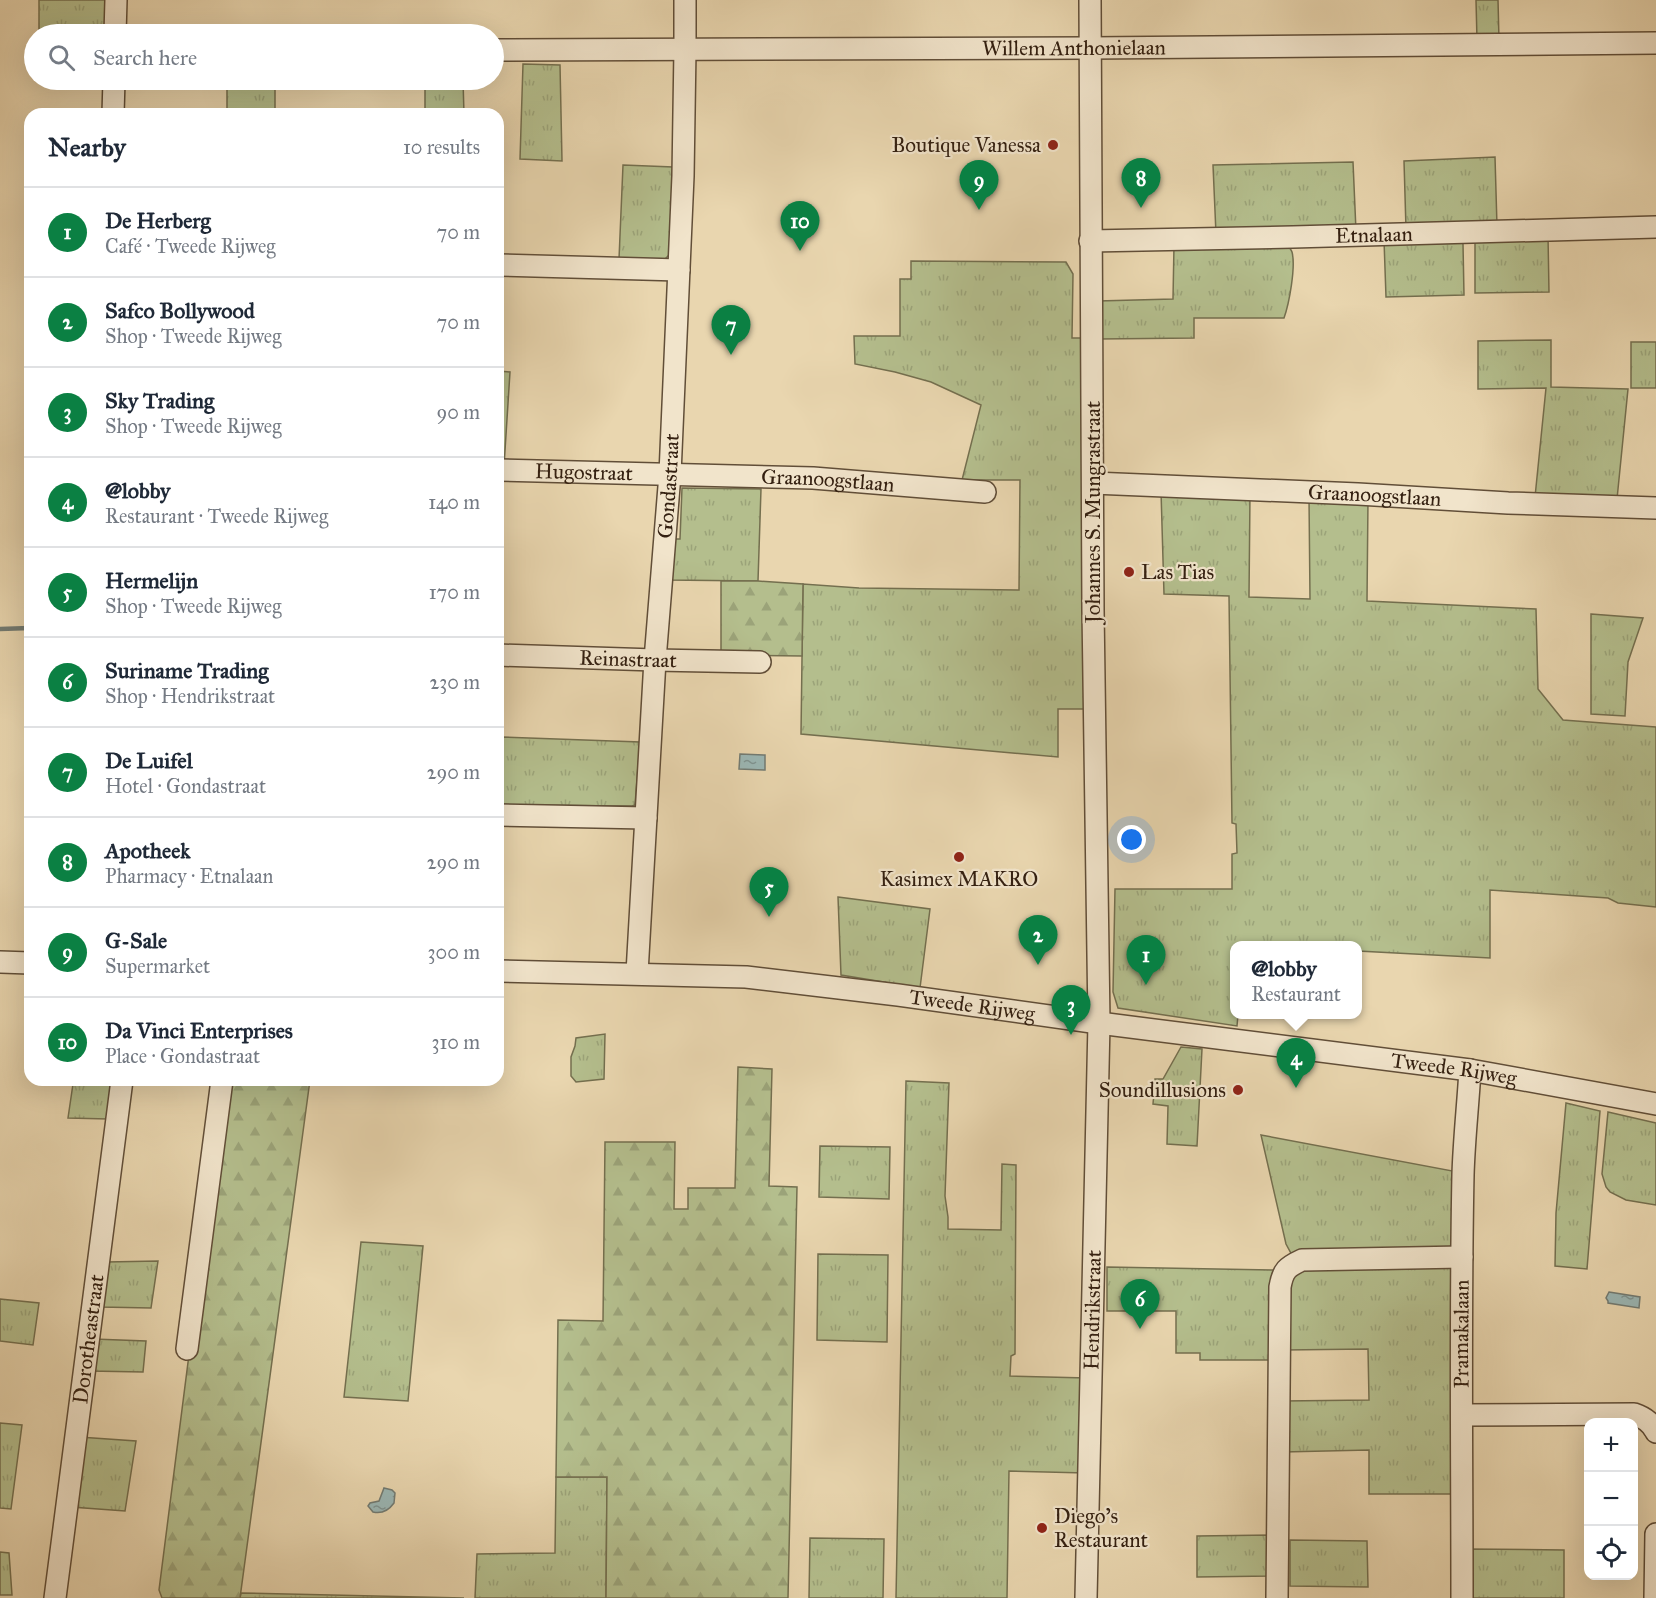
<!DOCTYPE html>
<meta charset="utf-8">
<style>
body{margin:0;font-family:"IM FELL Great Primer",serif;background:#f2f2f3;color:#1f2937}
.controls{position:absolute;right:18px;bottom:18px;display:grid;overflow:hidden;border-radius:12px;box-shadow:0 6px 24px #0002}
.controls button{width:54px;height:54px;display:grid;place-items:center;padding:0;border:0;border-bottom:2px solid #e0e1e3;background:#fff;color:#1f2937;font:30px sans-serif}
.you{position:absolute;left:1132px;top:840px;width:21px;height:21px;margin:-15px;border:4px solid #fff;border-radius:50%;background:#1a73e8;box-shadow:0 0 0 9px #1a73e833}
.badge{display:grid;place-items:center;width:39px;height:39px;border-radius:50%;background:#0b8043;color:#fff;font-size:20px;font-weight:700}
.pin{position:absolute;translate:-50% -50px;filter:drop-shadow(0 2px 3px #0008)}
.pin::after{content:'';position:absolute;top:32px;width:21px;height:18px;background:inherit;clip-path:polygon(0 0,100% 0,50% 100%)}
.popup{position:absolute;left:1230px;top:941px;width:132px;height:78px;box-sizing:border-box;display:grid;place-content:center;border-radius:12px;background:#fff;filter:drop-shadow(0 2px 4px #0005);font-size:20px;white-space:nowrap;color:#747a83}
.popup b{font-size:22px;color:#1f2937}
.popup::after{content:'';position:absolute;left:50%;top:100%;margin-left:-12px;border:12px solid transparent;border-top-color:#fff}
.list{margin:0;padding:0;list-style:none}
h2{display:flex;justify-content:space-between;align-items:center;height:78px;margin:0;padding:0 24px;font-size:26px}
h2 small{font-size:20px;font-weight:400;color:#747a83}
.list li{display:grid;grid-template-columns:39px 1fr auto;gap:18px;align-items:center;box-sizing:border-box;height:90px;padding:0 24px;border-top:2px solid #e0e1e3}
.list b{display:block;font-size:22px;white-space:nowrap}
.list p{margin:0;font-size:20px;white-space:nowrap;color:#747a83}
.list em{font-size:20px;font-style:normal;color:#747a83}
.icon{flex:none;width:33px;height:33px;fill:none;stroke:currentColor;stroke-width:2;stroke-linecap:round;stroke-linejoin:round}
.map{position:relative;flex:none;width:1656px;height:1598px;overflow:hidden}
.search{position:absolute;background:#fff;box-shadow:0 6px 24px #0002;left:24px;top:24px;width:480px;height:66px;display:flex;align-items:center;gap:15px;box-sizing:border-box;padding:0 21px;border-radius:33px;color:#747a83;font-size:22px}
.panel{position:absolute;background:#fff;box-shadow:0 6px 24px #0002;left:24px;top:108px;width:480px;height:978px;border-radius:18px}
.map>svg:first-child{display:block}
</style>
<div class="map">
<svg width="1656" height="1598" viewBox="0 0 1656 1598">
<defs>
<pattern id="grass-tufts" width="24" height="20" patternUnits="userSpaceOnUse" patternTransform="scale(1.5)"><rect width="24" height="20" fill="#b4be8d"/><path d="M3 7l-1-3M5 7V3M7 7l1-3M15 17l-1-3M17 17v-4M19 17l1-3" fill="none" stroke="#9ba379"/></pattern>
<pattern id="forest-firs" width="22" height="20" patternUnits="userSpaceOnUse" patternTransform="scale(1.5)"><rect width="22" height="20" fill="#b4be8d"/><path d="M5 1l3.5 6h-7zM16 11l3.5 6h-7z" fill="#9ba379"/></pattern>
<pattern id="water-ripples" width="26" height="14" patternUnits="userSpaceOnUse" patternTransform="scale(1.5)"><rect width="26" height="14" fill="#9bb7b5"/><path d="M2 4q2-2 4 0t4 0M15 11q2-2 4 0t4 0" fill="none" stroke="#7f9492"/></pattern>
</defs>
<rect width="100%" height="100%" fill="#e9d6af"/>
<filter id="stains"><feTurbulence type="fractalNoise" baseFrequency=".00333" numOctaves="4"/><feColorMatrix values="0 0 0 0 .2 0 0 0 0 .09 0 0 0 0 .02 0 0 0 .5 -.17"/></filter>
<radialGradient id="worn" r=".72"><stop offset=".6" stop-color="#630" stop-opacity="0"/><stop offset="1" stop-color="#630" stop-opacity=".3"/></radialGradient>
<!-- grass -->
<path fill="url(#grass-tufts)" stroke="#746f4f" stroke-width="1.5" d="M39 0H111V34H39Z
M1476 0H1498L1499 40H1477Z
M523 64 560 65 562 161 520 159Z
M227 80H275V114H227Z
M425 80H463L464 114H425Z
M1495 157 1497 226 1406 229 1404 161Z
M1353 162 1356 231 1216 234 1213 165Z
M623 165 673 167 669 255 665 259H619Z
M1548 235 1549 292 1475 293V242Z
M1460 239 1463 244 1464 295 1386 297 1384 240Z
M1286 244C1288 246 1291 249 1292 252 1296 267 1289 304 1284 318H1194V338L1099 339 1098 301 1173 299 1174 245Z
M911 261 1066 262 1073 274 1072 338H1085L1088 709H1058V757L801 734 803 584 859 588 1019 590 1020 480H962L981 405 931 382 895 372 855 364 854 336H900V279H911Z
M1551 340V387L1628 389 1617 499 1535 497 1546 388 1478 389V341Z
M1631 342H1656V388H1631Z
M498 371 510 372 504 466 498 465Z
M682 488 761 489 758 581 666 580 669 539H680Z
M1161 491 1250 494 1249 597 1310 599 1309 497 1368 500 1367 601 1536 609 1538 689 1563 720 1656 727V907L1618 903 1608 898 1490 890V958L1358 951V946H1234V1014L1238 1015 1237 1026 1118 1008 1113 992 1115 889H1232V854L1237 853 1236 824 1232 823 1229 596 1164 594Z
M1591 614 1643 618 1628 662 1625 716 1591 714Z
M502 737 640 742 635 805 632 806 500 805Z
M838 897 930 909 920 988 841 975Z
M605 1034 604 1079 576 1082 571 1076V1057L575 1046 576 1038Z
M1181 1047 1202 1049 1197 1146 1167 1144 1168 1106 1153 1104 1155 1079H1163Z
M906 1081 949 1083 945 1196 948 1217V1229L1001 1230 1002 1164 1016 1165 1015 1354 1011 1356 1010 1376 1087 1378 1085 1473 1009 1471 1007 1598H896Z
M73 1084H112L108 1119 68 1118Z
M1566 1103 1600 1111 1587 1269 1555 1266 1556 1213Z
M1608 1112 1656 1123V1205L1626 1200 1610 1192 1606 1187 1602 1174Z
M1261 1135 1458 1172 1452 1249 1293 1257 1286 1244Z
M820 1146 890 1147 889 1199 819 1197Z
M361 1242 423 1246 408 1401 344 1397Z
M818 1254 888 1255 887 1342 817 1340Z
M158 1261 151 1308 100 1307 106 1262Z
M1448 1266 1453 1270 1458 1494H1369V1450L1283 1452V1401L1369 1400 1368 1349 1284 1350V1292L1298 1268Z
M1107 1267 1277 1270 1272 1360H1200V1353H1176V1311H1107Z
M0 1299 39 1303 33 1345 0 1341Z
M93 1339 146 1341 143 1372 89 1371Z
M0 1423 22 1425 11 1509 0 1508Z
M79 1437 136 1441 125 1511 71 1507Z
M556 1477H607L606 1598H475L477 1554 555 1553Z
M1272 1535V1576L1197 1577V1536Z
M810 1538 884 1539 883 1598H809Z
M1290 1540 1367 1541 1368 1587 1290 1586Z
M1468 1549 1564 1550V1598H1468Z
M0 1552 9 1553 12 1595H0Z
M241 1593 464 1598H240Z"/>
<!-- forest -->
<path fill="url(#forest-firs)" stroke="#746f4f" stroke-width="1.5" d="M721 581H758L803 584 802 656 721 655Z
M738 1067 772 1069 769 1186 797 1187 788 1598H606L607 1477H556L558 1320 603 1321 605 1142H675L674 1209H688V1188H735Z
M224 1080H310L240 1598H162L159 1590Z"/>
<!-- water -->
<path fill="url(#water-ripples)" stroke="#727b73" stroke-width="1.5" d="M740 754 765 755V770L739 769Z
M1609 1292 1640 1297 1639 1308 1608 1303V1301L1606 1298Z
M384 1488 392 1490 395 1493 394 1503C389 1510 382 1514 373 1512L368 1506 370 1503 379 1501Z"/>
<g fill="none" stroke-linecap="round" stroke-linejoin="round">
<!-- stream -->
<path stroke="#727b73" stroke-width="4.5" d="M0 629 30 628"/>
<defs>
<g id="minor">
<path d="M115 34 116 0"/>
<path id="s1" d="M494 50 1090 48 1656 43"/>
<path d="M113 114 114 80"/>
<path id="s2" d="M1090 241 1293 237 1656 227"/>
<path d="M498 265 679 270"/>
<path id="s3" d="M498 470 813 478 985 492"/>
<path id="s4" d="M1093 483 1358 494 1508 503 1656 508"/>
<path id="s5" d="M498 655 655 660 760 662"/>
<path d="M498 815 646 818"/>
<path d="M0 962 30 963"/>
<path id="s6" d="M498 971 746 977 898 995 1099 1023 1470 1070 1656 1104"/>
<path id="s7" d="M637 973 655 660 670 474 683 176 685 49V0"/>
<path d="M187 1349 222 1080"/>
<path d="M1462 1415 1634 1414C1643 1417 1652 1423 1656 1432"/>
<path id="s8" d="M55 1598 122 1080"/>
<path id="s9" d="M1086 1598 1099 1023 1093 610 1090 0"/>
<path d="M1277 1598 1280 1287C1283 1270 1287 1267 1302 1260L1462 1257"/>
<path id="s10" d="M1462 1598C1462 1457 1460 1316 1463 1175 1464 1140 1468 1105 1470 1070"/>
<path d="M1655 1598 1656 1534"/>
</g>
</defs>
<!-- minor casing -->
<use href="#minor" stroke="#614e38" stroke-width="24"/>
<!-- minor -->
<use href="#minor" stroke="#f1e4cb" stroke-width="21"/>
</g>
<!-- markers -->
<g fill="#8f2418" stroke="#f1e4cb" stroke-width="2">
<circle cx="1053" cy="145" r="6"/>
<circle cx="1129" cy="572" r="6"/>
<circle cx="959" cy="857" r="6"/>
<circle cx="1238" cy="1090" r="6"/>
<circle cx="1042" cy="1528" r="6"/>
</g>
<g text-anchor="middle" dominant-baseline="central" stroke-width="4.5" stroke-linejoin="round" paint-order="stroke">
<!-- street labels -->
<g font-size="21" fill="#342011" stroke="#f1e4cb">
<text stroke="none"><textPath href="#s1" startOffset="580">Willem Anthonielaan</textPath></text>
<text stroke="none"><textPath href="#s2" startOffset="284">Etnalaan</textPath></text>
<text stroke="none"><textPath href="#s3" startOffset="86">Hugostraat</textPath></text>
<text stroke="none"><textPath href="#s3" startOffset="330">Graanoogstlaan</textPath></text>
<text stroke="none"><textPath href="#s7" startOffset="488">Gondastraat</textPath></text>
<text stroke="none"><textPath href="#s4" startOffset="282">Graanoogstlaan</textPath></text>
<text transform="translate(1093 512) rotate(-90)">Johannes S. Mungrastraat</text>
<text stroke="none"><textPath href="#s5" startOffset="130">Reinastraat</textPath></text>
<text stroke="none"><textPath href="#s6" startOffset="476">Tweede Rijweg</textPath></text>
<text stroke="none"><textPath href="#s6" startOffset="962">Tweede Rijweg</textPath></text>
<text stroke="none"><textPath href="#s9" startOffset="288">Hendrikstraat</textPath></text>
<text stroke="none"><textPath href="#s10" startOffset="264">Pramakalaan</textPath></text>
<text stroke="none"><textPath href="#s8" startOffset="261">Dorotheastraat</textPath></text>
</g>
<!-- poi labels -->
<g font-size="21" fill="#342011" stroke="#f1e4cb" text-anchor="end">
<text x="1041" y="145">Boutique Vanessa</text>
<text x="1141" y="572" text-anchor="start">Las Tias</text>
<text x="959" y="879" text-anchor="middle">Kasimex MAKRO</text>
<text x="1226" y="1090">Soundillusions</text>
<text x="1054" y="1516" text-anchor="start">Diego's<tspan x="1054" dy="24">Restaurant</tspan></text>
</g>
</g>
<rect width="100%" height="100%" filter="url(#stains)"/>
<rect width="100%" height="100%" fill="url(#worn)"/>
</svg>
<div class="controls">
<button>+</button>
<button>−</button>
<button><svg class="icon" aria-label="locate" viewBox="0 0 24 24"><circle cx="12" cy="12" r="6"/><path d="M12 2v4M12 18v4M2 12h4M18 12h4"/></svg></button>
</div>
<div class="you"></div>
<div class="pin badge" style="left:1146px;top:985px">1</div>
<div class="pin badge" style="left:1038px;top:965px">2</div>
<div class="pin badge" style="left:1071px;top:1035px">3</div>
<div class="pin badge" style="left:1296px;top:1088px">4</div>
<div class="popup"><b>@lobby</b>Restaurant</div>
<div class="pin badge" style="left:769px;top:917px">5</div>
<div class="pin badge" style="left:1140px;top:1329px">6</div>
<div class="pin badge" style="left:731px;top:355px">7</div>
<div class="pin badge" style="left:1141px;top:208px">8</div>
<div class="pin badge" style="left:979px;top:210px">9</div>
<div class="pin badge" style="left:800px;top:251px">10</div>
<div class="search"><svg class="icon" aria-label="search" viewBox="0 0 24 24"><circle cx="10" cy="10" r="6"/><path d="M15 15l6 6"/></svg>Search here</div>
<section class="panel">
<h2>Nearby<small>10 results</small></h2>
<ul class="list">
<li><span class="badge">1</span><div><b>De Herberg</b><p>Café · Tweede Rijweg</p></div><em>70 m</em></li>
<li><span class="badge">2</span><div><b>Safco Bollywood</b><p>Shop · Tweede Rijweg</p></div><em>70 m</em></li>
<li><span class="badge">3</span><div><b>Sky Trading</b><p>Shop · Tweede Rijweg</p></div><em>90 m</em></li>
<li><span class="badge">4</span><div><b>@lobby</b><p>Restaurant · Tweede Rijweg</p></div><em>140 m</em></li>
<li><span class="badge">5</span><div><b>Hermelijn</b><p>Shop · Tweede Rijweg</p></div><em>170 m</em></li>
<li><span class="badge">6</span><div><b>Suriname Trading</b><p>Shop · Hendrikstraat</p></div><em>230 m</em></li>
<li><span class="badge">7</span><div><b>De Luifel</b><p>Hotel · Gondastraat</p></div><em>290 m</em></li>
<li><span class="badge">8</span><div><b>Apotheek</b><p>Pharmacy · Etnalaan</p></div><em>290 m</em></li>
<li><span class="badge">9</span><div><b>G-Sale</b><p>Supermarket</p></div><em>300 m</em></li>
<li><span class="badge">10</span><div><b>Da Vinci Enterprises</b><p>Place · Gondastraat</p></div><em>310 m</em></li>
</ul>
</section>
</div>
